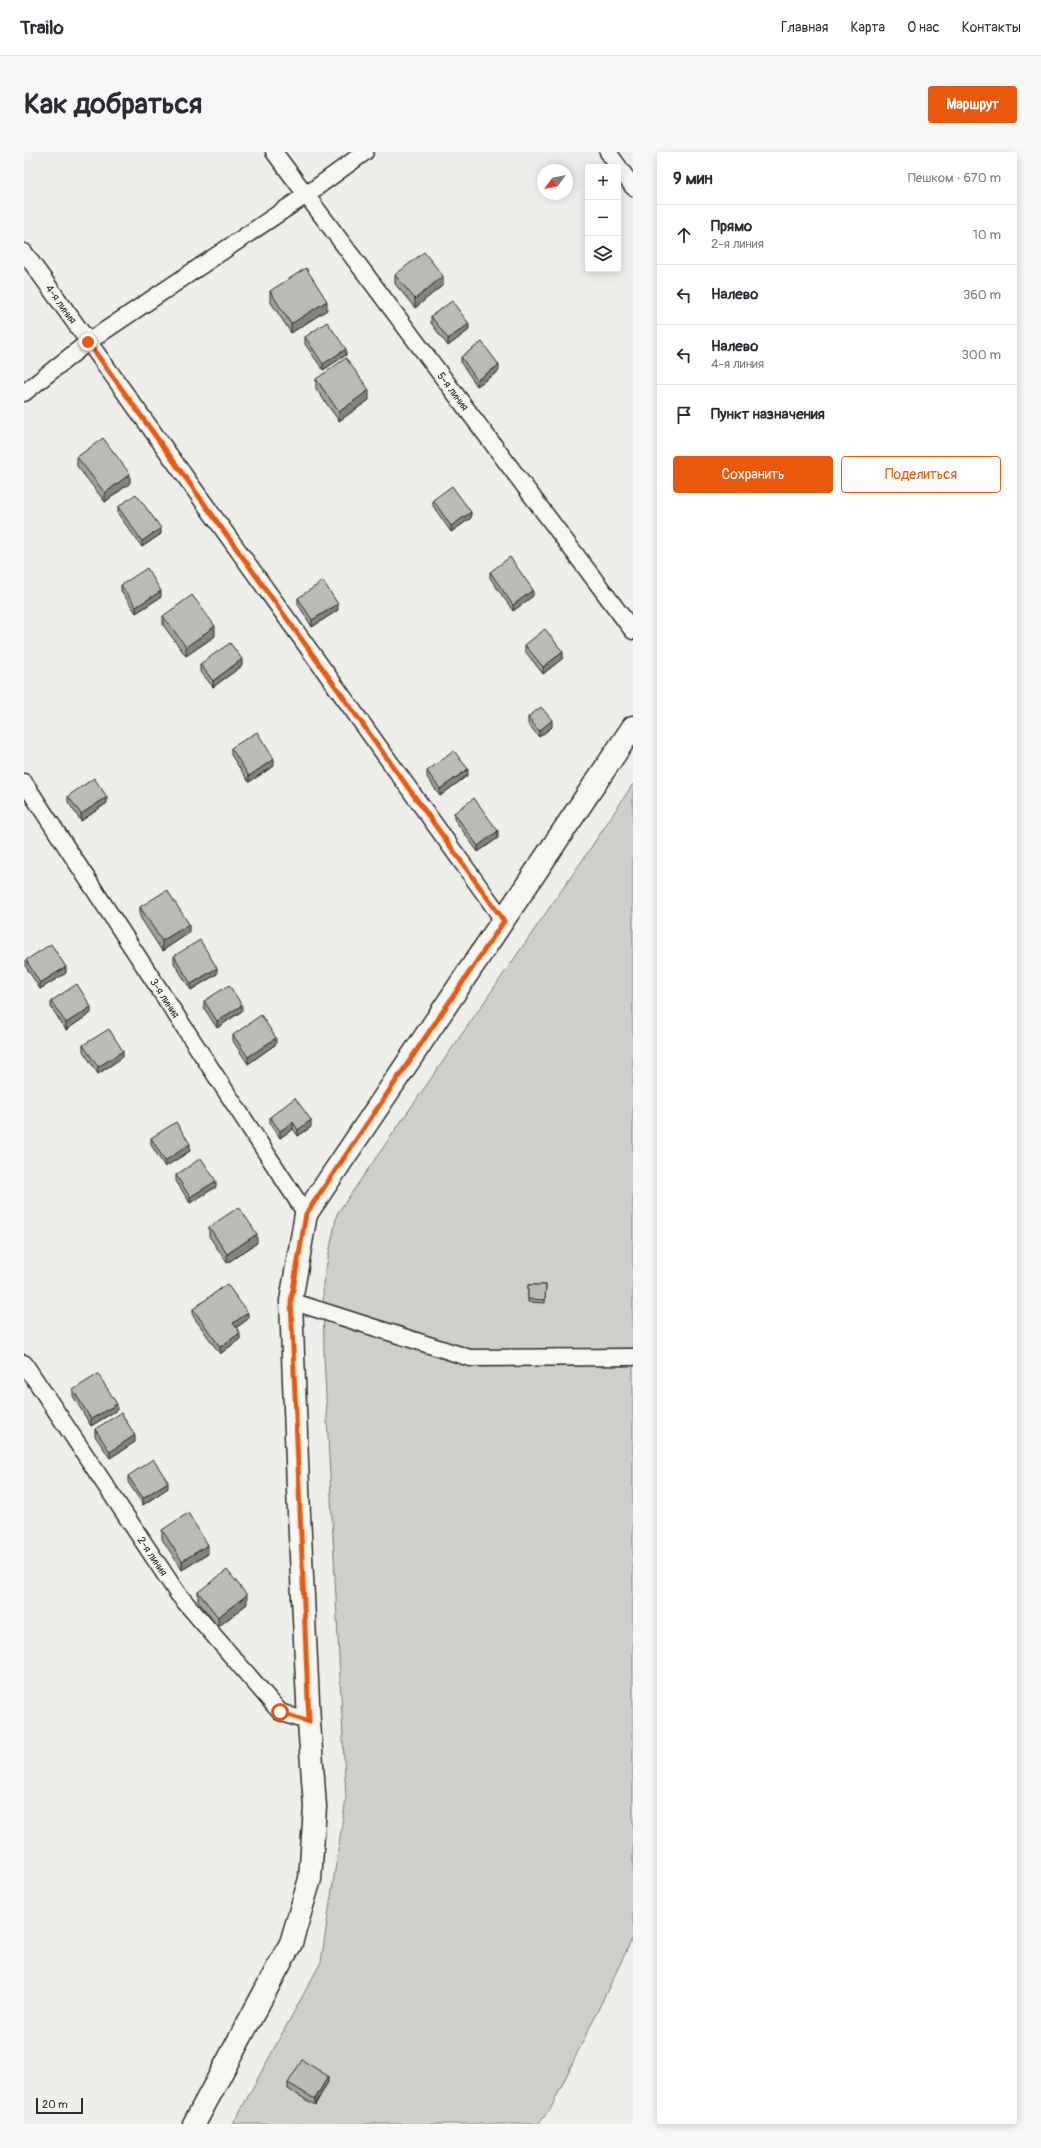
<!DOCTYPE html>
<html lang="ru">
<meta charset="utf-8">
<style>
body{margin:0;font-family:Pangolin,sans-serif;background:#f7f7f7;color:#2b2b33}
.controls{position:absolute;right:12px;top:12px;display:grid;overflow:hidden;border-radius:4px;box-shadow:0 2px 10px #0003}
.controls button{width:36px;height:36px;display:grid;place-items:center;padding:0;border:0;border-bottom:1px solid #e1e1e2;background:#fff;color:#2b2b33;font:20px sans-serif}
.compass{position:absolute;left:513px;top:12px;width:36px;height:36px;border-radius:50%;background:#fff;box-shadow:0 2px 10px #0003;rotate:238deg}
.scale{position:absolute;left:12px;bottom:10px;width:47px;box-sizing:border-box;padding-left:4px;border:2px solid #2b2b2b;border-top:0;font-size:11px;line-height:14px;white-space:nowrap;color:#2b2b2b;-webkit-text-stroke:3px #f6f6f2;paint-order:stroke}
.stop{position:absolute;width:12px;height:12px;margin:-9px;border:3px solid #ea580c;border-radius:50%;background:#fff}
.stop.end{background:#ea580c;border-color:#fff;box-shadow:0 1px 4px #0008}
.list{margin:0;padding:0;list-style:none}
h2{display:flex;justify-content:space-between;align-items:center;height:52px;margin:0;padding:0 16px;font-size:17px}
h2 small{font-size:13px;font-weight:400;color:#7c7c81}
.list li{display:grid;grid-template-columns:26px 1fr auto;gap:12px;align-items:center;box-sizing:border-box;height:60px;padding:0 16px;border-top:1px solid #e1e1e2}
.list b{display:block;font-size:15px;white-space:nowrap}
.list p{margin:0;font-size:13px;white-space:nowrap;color:#7c7c81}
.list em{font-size:13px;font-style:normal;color:#7c7c81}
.actions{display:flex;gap:8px;padding:12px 16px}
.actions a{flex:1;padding:9px 0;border:1px solid #ea580c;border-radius:4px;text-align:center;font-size:14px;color:#ea580c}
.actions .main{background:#ea580c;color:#fff}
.icon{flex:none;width:22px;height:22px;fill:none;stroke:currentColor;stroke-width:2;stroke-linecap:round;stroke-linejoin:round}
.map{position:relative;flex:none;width:609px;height:1972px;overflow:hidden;border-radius:4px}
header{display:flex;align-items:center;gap:24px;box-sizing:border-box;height:56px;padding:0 20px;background:#fff;border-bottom:1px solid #e1e1e2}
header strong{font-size:19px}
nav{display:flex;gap:22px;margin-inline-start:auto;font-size:14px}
.intro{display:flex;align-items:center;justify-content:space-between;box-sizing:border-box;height:96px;padding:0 24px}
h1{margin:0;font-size:28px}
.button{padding:10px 18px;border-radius:4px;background:#ea580c;color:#fff;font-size:14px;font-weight:700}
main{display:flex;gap:24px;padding:0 24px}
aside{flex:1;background:#fff;border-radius:4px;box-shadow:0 2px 10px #0003}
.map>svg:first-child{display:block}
</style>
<header>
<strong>Trailo</strong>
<nav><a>Главная</a><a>Карта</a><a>О нас</a><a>Контакты</a></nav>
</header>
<div class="intro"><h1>Как добраться</h1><a class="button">Маршрут</a></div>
<main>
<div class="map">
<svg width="609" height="1972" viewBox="0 0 609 1972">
<rect width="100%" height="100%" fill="#eeeeea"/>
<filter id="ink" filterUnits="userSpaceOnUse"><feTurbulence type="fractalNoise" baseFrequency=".025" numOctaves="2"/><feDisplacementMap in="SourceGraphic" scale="8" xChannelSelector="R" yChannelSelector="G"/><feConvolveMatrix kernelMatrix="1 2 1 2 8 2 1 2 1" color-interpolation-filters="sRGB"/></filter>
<g filter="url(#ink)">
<!-- green -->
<path fill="#cececa" stroke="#7c7c7a" d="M609 632V1785L526 1958 514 1972H209L297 1810 322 1646 300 1205 299 1131 313 1062 558 709Z"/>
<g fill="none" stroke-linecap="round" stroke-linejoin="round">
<defs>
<g id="street">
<path id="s1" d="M250 0 609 479"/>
<path d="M584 0 609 35"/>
<path id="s2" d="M0 100 480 769"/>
<path d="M0 241 64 190 282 43 341 0"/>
<path id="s3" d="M0 630 282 1062"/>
<path d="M267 1149 446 1206 609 1205"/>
<path id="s4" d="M0 1211 154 1442 256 1560 285 1570"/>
</g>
<path id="secondary" d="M170 1972 267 1791 286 1727 291 1655 285 1570 275 1362 267 1149 282 1062 609 575"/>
</defs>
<!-- street casing -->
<use href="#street" stroke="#2b2b2b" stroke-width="19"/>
<!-- secondary casing -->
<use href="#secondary" stroke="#2b2b2b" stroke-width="25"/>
<!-- street -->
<use href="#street" stroke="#f6f6f2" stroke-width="16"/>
<!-- secondary -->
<use href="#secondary" stroke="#f6f6f2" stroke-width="22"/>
</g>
<!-- wall -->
<path fill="#a0a09d" stroke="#2b2b2b" d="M371 123 419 133 391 156 371 132Z
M246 139 303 158 267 181 246 149Z
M407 164 445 178 424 194 407 171Z
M281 185 322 203 299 218 281 192Z
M437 205 475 219 453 234 437 211Z
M292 227 345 248 315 269 292 237Z
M53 305 106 331 81 350 53 314Z
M409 348 447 366 427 380 409 354Z
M94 355 137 382 118 395 94 362Z
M466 420 509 444 489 459 466 426Z
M97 433 137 445 112 461 97 439Z
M274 446 314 458 288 475 274 452Z
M139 464 191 484 162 504 139 473Z
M501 493 539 506 519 522 501 499Z
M176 512 218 514 189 535 176 519Z
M504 565 528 575 515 585 504 572Z
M207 596 250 614 225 630 207 603Z
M403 619 444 623 416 644 403 625Z
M44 644 83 651 57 669 44 650Z
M430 661 474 686 454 700 430 667Z
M116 755 165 781 138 799 116 765Z
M150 804 193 822 167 838 150 811Z
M2 808 42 821 16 837 2 815Z
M27 849 67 861 42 878 27 855Z
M180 849 218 859 193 876 180 856Z
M209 883 252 892 224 912 209 889Z
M59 893 99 905 74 922 59 899Z
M246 965 287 975 274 984 269 977 256 986 246 971Z
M127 986 166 999 141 1015 127 993Z
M152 1023 192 1035 166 1051 152 1029Z
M185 1075 233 1091 203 1111 185 1084Z
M504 1133H522L521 1151 504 1150Z
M169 1157 224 1167 212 1176 216 1187 196 1202 169 1164Z
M49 1238 93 1258 67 1274 49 1244Z
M71 1277 111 1290 86 1306 71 1284Z
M104 1324 144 1336 119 1353 104 1330Z
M138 1378 184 1402 158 1418 138 1387Z
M174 1440 223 1452 194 1475 174 1449Z
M304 1930 291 1953 264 1937V1931Z"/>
<!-- shaded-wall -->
<path fill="#828280" stroke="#2b2b2b" d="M419 124V133L391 156V147Z
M303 149V158L267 181V172Z
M445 172V178L424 194V187Z
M322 197V203L299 218V212Z
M475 213V219L453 234V228Z
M345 238V248L315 269V260Z
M106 322V331L81 350V341Z
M447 360V366L427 380V374Z
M137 376V382L118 395V389Z
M509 438V444L489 459V453Z
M137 439V445L112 461V455Z
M314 452V458L288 475V468Z
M191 474V484L162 504V495Z
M539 500V506L519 522V515Z
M218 507V514L189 535V529Z
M528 568V575L515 585V579Z
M250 607V614L225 630V624Z
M444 617V623L416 644V637Z
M83 645V651L57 669V662Z
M474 679V686L454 700V694Z
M165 772V781L138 799V789Z
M42 815V821L16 837V831Z
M193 816V822L167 838V832Z
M218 853V859L193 876V869Z
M67 855V861L42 878V871Z
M252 886V892L224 912V905Z
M99 899V905L74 922V915Z
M287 968V975L274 984V978Z
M269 970V977L256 986V979Z
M166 992V999L141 1015V1009Z
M192 1029V1035L166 1051V1045Z
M233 1082V1091L203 1111V1102Z
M224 1161V1167L209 1178V1171Z
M216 1181V1187L196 1202V1195Z
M93 1252V1258L67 1274V1267Z
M111 1283V1290L86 1306V1300Z
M144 1330V1336L119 1353V1346Z
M184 1393V1402L158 1418V1409Z
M223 1443V1452L194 1475V1465Z
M304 1924V1930L291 1953V1947Z"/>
<!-- building -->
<path fill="#babab7" stroke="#2b2b2b" d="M400 100 419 124 391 147 371 123Z
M282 116 303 149 267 172 246 139Z
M428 149 445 172 424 187 407 164Z
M303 170 322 197 299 212 281 185Z
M458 190 475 213 453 228 437 205Z
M322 206 345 238 315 260 292 227Z
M79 286 106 322 81 341 53 305Z
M428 334 447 360 427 374 409 348Z
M112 342 137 376 118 389 94 355Z
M486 405 509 438 489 453 466 420Z
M123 416 137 439 112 455 97 433Z
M299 429 314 452 288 468 274 446Z
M168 443 191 474 162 495 139 464Z
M521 477 539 500 519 515 501 493Z
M206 491 218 507 189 529 176 512Z
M517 555 528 568 515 579 504 565Z
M233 580 250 607 225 624 207 596Z
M430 599 444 617 416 637 403 619Z
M70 626 83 645 57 662 44 644Z
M450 646 474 679 454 694 430 661Z
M143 738 165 772 138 789 116 755Z
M176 788 193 816 167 832 150 804Z
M27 792 42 815 16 831 2 808Z
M53 832 67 855 42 871 27 849Z
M205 833 218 853 193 869 180 849Z
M237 863 252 886 224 905 209 883Z
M85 877 99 899 74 915 59 893Z
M271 946 287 968 274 978 269 970 256 979 246 965Z
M152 970 166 992 141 1009 127 986Z
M177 1006 192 1029 166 1045 152 1023Z
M215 1055 233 1082 203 1102 185 1075Z
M203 1132 224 1161 209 1171 216 1181 196 1195 169 1157Z
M504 1133H522L521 1148 504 1147Z
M74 1222 93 1252 67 1267 49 1238Z
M97 1261 111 1283 86 1300 71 1277Z
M129 1307 144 1330 119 1346 104 1324Z
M164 1361 184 1393 158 1409 138 1378Z
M203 1418 223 1443 194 1465 174 1440Z
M278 1908 304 1924 291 1947 264 1931Z"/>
</g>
<g fill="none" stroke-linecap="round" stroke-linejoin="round" filter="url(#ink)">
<!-- route -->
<path stroke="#ea580c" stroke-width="5" d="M64 190 480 769 282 1062 267 1149 285 1570 256 1560"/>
</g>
<g text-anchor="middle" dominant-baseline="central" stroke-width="3" stroke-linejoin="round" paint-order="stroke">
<!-- street labels -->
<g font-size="11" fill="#2b2b2b" stroke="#f6f6f2">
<text stroke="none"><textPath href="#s2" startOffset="64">4-я линия</textPath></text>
<text stroke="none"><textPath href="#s1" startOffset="299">5-я линия</textPath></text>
<text stroke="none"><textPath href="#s3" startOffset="258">3-я линия</textPath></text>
<text stroke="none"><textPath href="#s4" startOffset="232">2-я линия</textPath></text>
</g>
</g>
</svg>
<div class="controls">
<button>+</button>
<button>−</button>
<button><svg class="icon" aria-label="layers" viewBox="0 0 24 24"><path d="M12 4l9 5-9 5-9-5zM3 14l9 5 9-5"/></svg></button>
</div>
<svg class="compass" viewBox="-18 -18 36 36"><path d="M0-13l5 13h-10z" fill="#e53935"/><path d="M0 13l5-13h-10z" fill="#7c7c81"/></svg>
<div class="scale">20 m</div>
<div class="stop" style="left:256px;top:1560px"></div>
<div class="stop end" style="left:64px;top:190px"></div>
</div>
<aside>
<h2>9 мин<small>Пешком · 670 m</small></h2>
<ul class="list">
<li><svg class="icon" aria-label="ahead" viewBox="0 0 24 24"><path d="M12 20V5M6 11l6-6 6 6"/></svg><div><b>Прямо</b><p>2-я линия</p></div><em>10 m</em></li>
<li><svg class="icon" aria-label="left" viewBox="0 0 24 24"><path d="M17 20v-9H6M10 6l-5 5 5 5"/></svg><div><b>Налево</b></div><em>360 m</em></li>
<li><svg class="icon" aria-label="left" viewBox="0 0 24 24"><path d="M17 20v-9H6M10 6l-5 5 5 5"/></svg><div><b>Налево</b><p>4-я линия</p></div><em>300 m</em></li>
<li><svg class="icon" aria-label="arrive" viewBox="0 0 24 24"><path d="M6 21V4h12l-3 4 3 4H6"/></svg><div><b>Пункт назначения</b></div></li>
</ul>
<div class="actions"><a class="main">Сохранить</a><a>Поделиться</a></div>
</aside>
</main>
